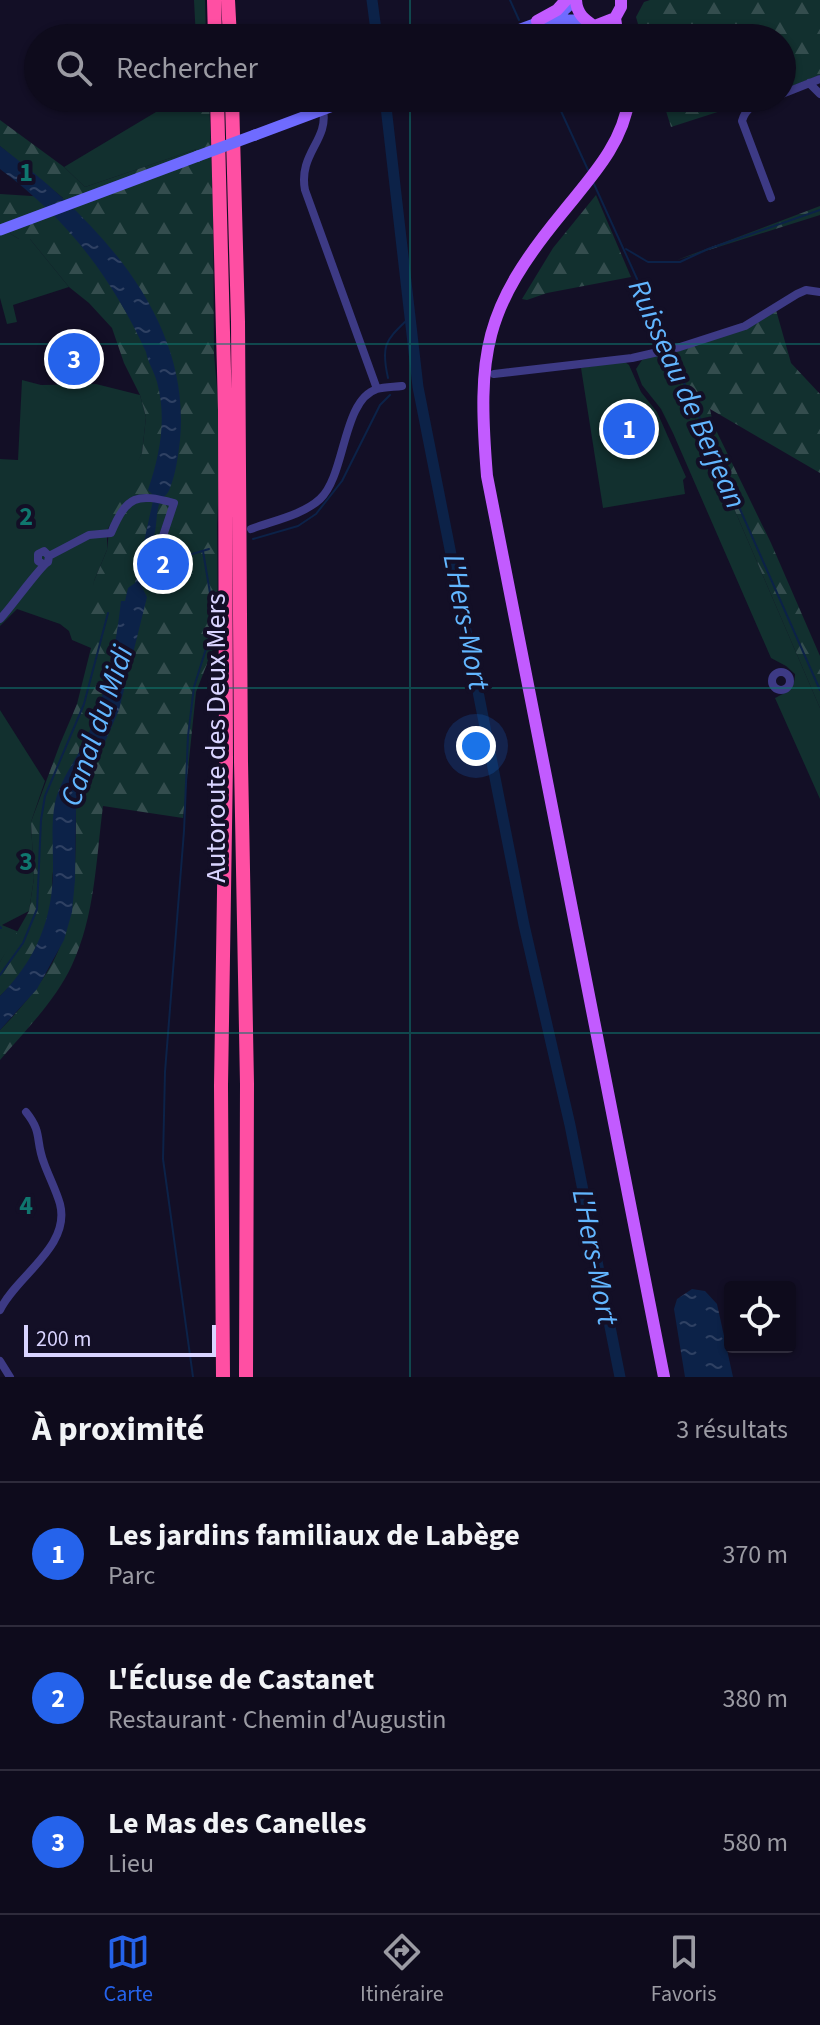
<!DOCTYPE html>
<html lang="fr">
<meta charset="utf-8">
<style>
body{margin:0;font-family:"Source Sans 3",sans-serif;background:#171425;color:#f1f3f6}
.controls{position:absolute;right:24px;bottom:24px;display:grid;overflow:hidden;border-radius:8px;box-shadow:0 2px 6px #0004}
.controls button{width:72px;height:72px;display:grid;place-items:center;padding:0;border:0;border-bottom:2px solid #2e2b3b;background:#0e0b1c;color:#f1f3f6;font:40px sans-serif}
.scale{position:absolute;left:24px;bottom:20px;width:192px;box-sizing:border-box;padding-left:8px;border:4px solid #d9d4ff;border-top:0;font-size:22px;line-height:28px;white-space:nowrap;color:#d9d4ff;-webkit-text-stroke:6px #130f26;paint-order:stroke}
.you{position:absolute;left:476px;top:746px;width:28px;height:28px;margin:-20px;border:6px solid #fff;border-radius:50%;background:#1a73e8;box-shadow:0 0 0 12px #1a73e833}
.badge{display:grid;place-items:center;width:52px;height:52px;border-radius:50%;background:#2563eb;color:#fff;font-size:26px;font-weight:700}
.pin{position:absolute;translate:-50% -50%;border:4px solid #fff;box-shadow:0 2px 8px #0006}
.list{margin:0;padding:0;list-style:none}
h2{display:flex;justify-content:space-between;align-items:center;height:104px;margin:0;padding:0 32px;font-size:34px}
h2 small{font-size:26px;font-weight:400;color:#9b9ba3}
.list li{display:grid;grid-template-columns:52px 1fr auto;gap:24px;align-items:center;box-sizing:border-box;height:144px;padding:0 32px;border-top:2px solid #2e2b3b}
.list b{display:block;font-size:30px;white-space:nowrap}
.list p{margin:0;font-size:26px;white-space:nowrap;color:#9b9ba3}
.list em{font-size:26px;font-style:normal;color:#9b9ba3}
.icon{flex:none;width:44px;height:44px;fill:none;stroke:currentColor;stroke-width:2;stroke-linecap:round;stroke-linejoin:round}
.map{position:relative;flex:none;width:820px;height:1377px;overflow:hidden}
.search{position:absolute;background:#0e0b1c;box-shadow:0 2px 6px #0004;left:24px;right:24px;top:24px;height:88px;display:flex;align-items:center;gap:20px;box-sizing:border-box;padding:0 28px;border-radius:44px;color:#9b9ba3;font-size:30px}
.sheet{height:536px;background:#0e0b1c}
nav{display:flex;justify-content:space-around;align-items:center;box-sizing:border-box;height:112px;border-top:2px solid #2e2b3b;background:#0e0b1c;font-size:22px;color:#9b9ba3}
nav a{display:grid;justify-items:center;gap:4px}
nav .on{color:#2563eb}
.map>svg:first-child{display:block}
</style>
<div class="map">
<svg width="820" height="1377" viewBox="0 0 820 1377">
<defs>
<pattern id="forest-firs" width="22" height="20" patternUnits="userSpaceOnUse" patternTransform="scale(2)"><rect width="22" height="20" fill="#12302f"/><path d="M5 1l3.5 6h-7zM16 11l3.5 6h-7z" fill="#344d4e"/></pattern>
<pattern id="water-ripples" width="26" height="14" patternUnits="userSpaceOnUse" patternTransform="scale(2)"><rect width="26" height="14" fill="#0c2248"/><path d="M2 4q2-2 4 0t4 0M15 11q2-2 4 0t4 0" fill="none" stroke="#2f4163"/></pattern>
</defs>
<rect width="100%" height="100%" fill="#130f26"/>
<!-- green -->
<path fill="#12302f" d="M172 98H197V149L85 187 64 167 161 109Z
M0 227 19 239H30L69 287 13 305 17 322 7 324 0 298Z
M667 353 820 708V799L775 698C787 692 795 689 795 674L786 666 771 658 673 433 661 409 642 385 636 369 642 360Z
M624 361 629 365 641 392 657 412 686 477 683 480 685 494 603 508 581 368Z
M22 380 41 385 96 384 140 395 146 417 142 453 107 531V550L94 581 91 648 72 640 69 631 60 624 17 609 0 626V459L18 460Z
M0 710 45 781 31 822 34 878 29 911 2 925 19 932 0 962Z"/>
<!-- forest -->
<path fill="url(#forest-firs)" d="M194 0H205L206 38H196Z
M650 0H820V75L782 90V38H642L636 17 644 2Z
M197 98H209L213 203 214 354 221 434 217 526 218 636 196 692 183 818 103 806C96 860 95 916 72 965 56 1000 25 1031 0 1060V1030C77 952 75 911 76 808L80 797C71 820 59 843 54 867 51 877 53 888 52 898 46 937 28 969 0 996V962L29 911 34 878 31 822 60 744 77 704 91 648 90 601 94 581 107 550 111 511 142 453 146 417 140 395 124 363 112 328 89 303 69 287 30 239H19L0 227V194L63 198 0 146V120L64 167 85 187 197 149Z
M662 98H761L671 127Z
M596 195 631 277 547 293 527 300 522 299 553 248Z
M820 206V215L677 260Z
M776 310 791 363 820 394V473L710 409 713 424 771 543 820 656V708L667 353Z"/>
<!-- water -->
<path fill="url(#water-ripples)" d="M0 146C92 216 192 314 180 440 178 456 176 473 170 488 168 495 163 496 160 502 156 512 157 522 155 532 151 550 145 567 141 585L147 597 119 710 76 808 75 880 72 912 64 940 37 989 0 1030V996C37 959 54 916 53 864 53 844 51 823 55 803 60 779 77 759 87 737 106 694 116 648 121 601H125L128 588 135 583 154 496 148 490C160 454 167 419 157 382 154 371 148 363 146 352 111 276 67 219 0 169Z
M692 1289 705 1291 717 1304 733 1377H685L674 1309 677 1299Z"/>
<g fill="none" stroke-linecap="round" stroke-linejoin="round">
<!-- stream -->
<path stroke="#0c2248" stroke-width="2" d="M510 0 519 20
M555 98 588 170
M594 184 667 345
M626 249 648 262H680L708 249 820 210
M670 351 820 690
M388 378C380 342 387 340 411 316
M253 539 298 526 316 514 342 481 380 405 390 395
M158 588 168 585 179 558 209 549
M0 927 1 928
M0 975 23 943 37 909 41 820 45 796 84 704 108 613
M193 1377 163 1159 165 1072 184 831 188 736 194 687 211 633 212 605 203 551"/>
<!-- river -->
<path stroke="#0c2248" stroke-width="11" d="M372 0 377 38
M385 98 418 387 524 925 570 1125 620 1377"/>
<!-- street -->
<path stroke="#3d3a85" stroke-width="8" d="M809 83 820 94
M782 94 820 79
M323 110C329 140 298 154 305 190L377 389
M771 198 742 121C746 106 758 103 771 98
M494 374 632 358 680 347 745 326 797 294 806 290 820 292
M251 529C272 521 303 515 320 499 346 475 342 400 377 389 384 387 394 387 402 386
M43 564 38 561V554L44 551 49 556
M0 619C10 609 41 565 48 562L49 556 89 535 111 533C127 495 137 493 174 503L154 563 151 582
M772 681a9 9 0 1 1 18 0a9 9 0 1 1-18 0Z
M0 1310C16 1276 71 1247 60 1204 56 1190 49 1177 44 1163 35 1140 43 1133 26 1112
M0 1361 10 1377"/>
<!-- secondary -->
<path stroke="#6f6bff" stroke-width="11" d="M496 38 559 15 575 0
M518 38 568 20H584
M255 135 354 98
M0 230 198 156"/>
<!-- primary -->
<path stroke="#c25bff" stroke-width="12" d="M576 0C577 22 597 24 609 38
M615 18 618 38
M537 21 557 10 566 0
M597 25 615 18 621 7V0
M629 98C623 144 591 177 563 212 483 309 477 353 487 476L664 1377"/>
<!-- highway -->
<path stroke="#ff4fa3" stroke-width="14" d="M214 0 215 38
M228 0 230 38
M217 98 225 410 226 763 221 1086 223 1377
M232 98 238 322 241 762 247 1084 246 1377"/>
<!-- secondary-bridge -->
<path stroke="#6f6bff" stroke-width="11" d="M198 156 255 135"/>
</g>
<!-- grid -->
<path fill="none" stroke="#0f766e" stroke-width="2" stroke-opacity="0.55" d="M410 0V38M410 98V1377M0 344H820M0 688H820M0 1033H820"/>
<g text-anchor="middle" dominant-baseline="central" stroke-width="8" stroke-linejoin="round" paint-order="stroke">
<!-- street labels -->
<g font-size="28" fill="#d9d4ff" stroke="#130f26">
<text transform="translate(216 738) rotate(-90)">Autoroute des Deux Mers</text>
</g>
<!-- water labels -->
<g font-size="30" font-style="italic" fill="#62b6ff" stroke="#130f26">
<text transform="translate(687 394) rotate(66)">Ruisseau de Berjean</text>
<text transform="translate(466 622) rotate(79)">L'Hers-Mort</text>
<text transform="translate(97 726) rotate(-71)">Canal du Midi</text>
<text transform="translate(595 1257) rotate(79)">L'Hers-Mort</text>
</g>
</g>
<g font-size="26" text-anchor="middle" font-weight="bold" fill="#0f766e" stroke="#130f26" stroke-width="8" stroke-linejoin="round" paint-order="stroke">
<text x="26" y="181">1</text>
<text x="26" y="525">2</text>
<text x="26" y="870">3</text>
<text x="26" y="1214">4</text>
</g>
</svg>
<div class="controls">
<button><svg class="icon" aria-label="locate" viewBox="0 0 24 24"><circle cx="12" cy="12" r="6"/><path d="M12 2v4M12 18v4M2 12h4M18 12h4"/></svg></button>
</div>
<div class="scale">200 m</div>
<div class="you"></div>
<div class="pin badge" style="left:629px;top:429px">1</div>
<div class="pin badge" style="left:163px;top:564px">2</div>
<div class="pin badge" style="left:74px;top:359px">3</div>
<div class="search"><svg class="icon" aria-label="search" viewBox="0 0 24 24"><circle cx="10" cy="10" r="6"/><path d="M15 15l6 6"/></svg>Rechercher</div>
</div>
<section class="sheet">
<h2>À proximité<small>3 résultats</small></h2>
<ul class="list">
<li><span class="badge">1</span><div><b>Les jardins familiaux de Labège</b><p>Parc</p></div><em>370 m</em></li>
<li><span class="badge">2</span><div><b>L'Écluse de Castanet</b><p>Restaurant · Chemin d'Augustin</p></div><em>380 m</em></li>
<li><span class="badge">3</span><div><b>Le Mas des Canelles</b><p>Lieu</p></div><em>580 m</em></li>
</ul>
</section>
<nav>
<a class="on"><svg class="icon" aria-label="map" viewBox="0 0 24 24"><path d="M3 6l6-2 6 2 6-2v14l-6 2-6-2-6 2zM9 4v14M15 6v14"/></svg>Carte</a>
<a><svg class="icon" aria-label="directions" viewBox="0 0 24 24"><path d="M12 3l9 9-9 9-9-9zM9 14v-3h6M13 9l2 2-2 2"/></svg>Itinéraire</a>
<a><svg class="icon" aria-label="saved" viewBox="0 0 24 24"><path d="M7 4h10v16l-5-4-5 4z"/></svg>Favoris</a>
</nav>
